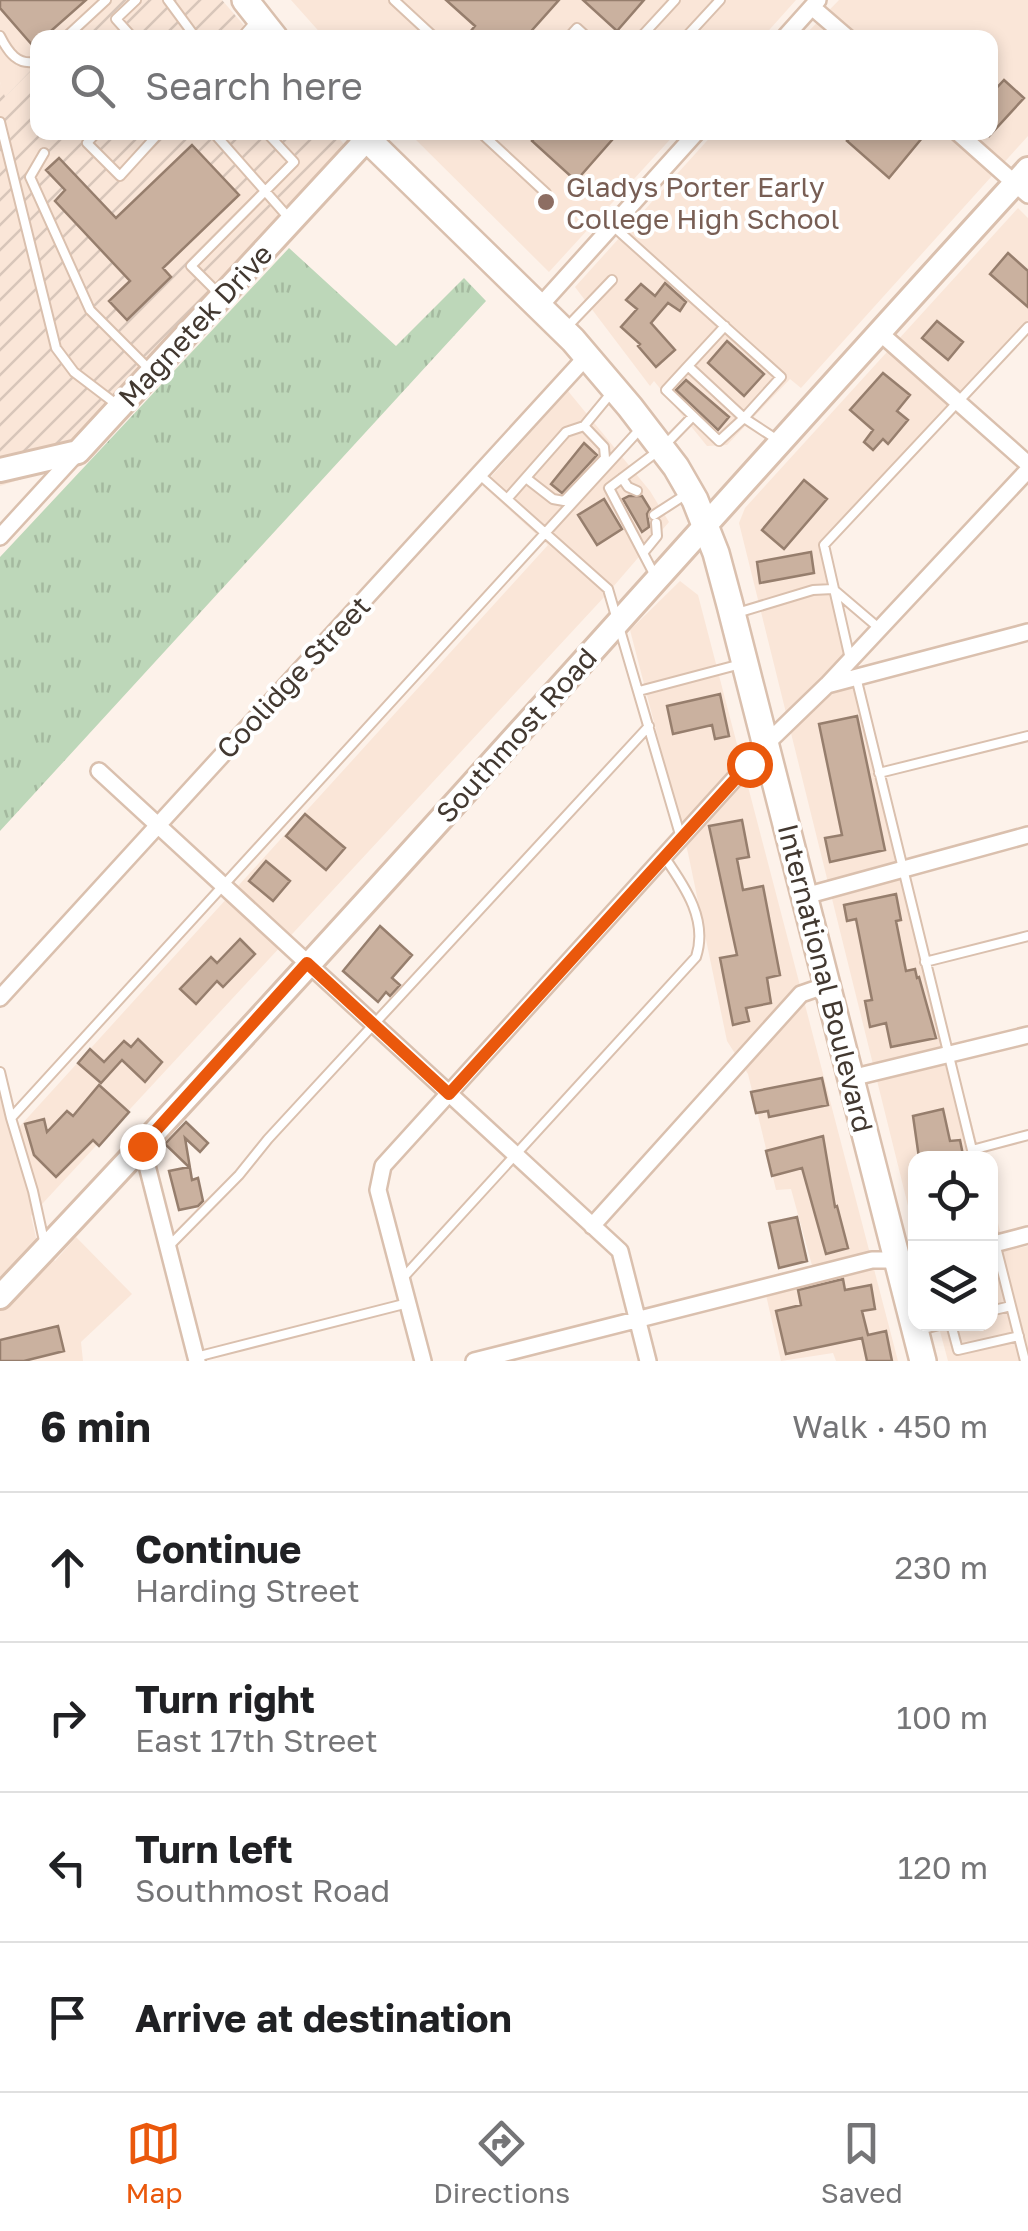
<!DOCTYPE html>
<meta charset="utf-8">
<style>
body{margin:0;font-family:"Golos Text",sans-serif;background:#f6f6f6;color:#202124}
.controls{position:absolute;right:30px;bottom:30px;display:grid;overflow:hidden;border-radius:20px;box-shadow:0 5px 15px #0003}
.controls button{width:90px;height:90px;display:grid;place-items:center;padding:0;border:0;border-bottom:2px solid #e0e0e0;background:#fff;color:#202124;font:50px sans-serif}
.stop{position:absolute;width:30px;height:30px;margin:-22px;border:8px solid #ea580c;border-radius:50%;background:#fff}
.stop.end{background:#ea580c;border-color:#fff;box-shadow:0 2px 10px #0008}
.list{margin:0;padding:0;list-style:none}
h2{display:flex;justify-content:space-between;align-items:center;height:130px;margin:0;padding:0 40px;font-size:42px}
h2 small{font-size:32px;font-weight:400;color:#757577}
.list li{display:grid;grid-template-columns:65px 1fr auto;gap:30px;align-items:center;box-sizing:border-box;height:150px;padding:0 40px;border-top:2px solid #e0e0e0}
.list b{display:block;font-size:38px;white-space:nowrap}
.list p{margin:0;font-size:32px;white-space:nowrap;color:#757577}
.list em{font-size:32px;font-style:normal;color:#757577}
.icon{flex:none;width:55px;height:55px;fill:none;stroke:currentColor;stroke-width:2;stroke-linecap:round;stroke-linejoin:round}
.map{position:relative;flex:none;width:1028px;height:1361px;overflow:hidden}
.search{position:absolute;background:#fff;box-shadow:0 5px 15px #0003;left:30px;right:30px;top:30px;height:110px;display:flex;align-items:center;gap:25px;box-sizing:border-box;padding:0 35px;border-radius:20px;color:#757577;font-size:38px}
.sheet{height:730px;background:#fff}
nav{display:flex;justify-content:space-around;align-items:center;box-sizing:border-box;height:140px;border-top:2px solid #e0e0e0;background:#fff;font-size:28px;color:#757577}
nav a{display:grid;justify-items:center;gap:5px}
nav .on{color:#ea580c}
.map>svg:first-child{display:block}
</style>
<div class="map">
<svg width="1028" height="1361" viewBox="0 0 1028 1361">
<defs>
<pattern id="industrial-furrows" width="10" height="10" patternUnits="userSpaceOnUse" patternTransform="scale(2.5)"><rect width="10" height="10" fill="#fae6d8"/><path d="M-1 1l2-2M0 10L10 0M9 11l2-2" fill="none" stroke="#d8c6ba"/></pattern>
<pattern id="grass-tufts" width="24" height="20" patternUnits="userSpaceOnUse" patternTransform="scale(2.5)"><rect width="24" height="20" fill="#bdd7b9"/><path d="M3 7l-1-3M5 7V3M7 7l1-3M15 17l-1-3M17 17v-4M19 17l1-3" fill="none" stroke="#a4b99f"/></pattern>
</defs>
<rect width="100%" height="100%" fill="#fdf2ea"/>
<!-- built -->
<path fill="#fae6d8" d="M0 0H101L64 37 38 38 37 64 4 98 0 82Z
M291 0H796L762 38 324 37Z
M839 0H1028V136L801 388 790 379 727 445 707 446 654 381 650 386 575 287 714 133 990 132V38L803 37Z
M409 133H676L549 272Z
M1018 208 1028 218V320L819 549 981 1158H916L915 1234 739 523 745 508Z
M568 391 650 491 669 522 606 595 31 1216 37 1242 55 1261 76 1237 132 1294 81 1342 83 1361H0V1097L11 1136 548 545 483 486Z
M680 581 698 595 898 1361H836L833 1353 781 1361 766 1295 816 1280 791 1189 776 1190 748 1074 727 1041 688 853 630 630Z
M991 1195 1005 1251 1028 1246V1361H948L938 1324H990Z"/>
<!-- industrial -->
<path fill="url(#industrial-furrows)" d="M101 0H222L254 37 64 38Z
M37 64 38 132H334L346 147 56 468 0 486V82L5 97Z"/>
<!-- grass -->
<path fill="url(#grass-tufts)" d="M289 248 396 346 464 278 486 301 0 831V557Z"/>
<!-- building -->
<path fill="#cab19f" stroke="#967e6d" stroke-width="2.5" d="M0 0H86L43 38H38L33 46 0 8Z
M446 0H559L525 38H465L475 26Z
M583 0H644L617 31Z
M1004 80 1024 98 990 135V95Z
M540 132H619L576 181 532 141Z
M855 132H927L889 178 847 141Z
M192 145 239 195 163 268 171 277 127 320 109 301 130 281 55 201 65 190 46 170 59 158 116 218Z
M1008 253 1028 271V307L990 274Z
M665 283 686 302 680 311 668 303 651 323 675 350 656 367 638 346 640 344 621 327 637 309 626 300 641 284 655 296Z
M937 321 963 342 948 360 922 338Z
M727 341 764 374 744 396 708 363Z
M883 373 910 395 897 411 908 420 888 444 883 439 873 450 864 442 873 430 850 410Z
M686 380 729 417 718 430 676 390Z
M584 443 597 455 562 493 551 484Z
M804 480 827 499 784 549 762 530Z
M629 496H642L650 509 647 514 649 527 642 532 623 499Z
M604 499 622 529 597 545 578 515Z
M811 552 814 573 760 583 757 562Z
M720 694 729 736 715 739 712 725 673 734 667 706Z
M857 716 885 850 830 862 825 838 842 835 819 724Z
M305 814 345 848 326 870 286 836Z
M742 820 749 857 737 859 743 890 763 886 780 975 767 978 771 1003 746 1008 749 1021 733 1025 720 958 737 955 709 826Z
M266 861 290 881 273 901 249 881Z
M896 894 901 920 896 921 906 971 915 969 917 978 919 977 936 1038 891 1047 886 1023 870 1027 865 1001 872 1000 856 919 847 921 844 905Z
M380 926 412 955 392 978 400 985 390 996 386 992 378 1002 343 971Z
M240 939 255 954 223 987 217 981 196 1004 180 989 211 957 217 963Z
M138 1039 162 1062 145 1082 122 1060 101 1083 78 1063 90 1049 104 1062 124 1041 131 1047Z
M822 1078 828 1105 769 1117 768 1111 756 1113 751 1092Z
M99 1085 129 1112 99 1146 93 1140 56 1177 34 1155 25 1124 44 1119 47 1132 67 1111 73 1116Z
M943 1109 950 1141 960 1140 963 1155 955 1158H919L913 1116Z
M186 1122 208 1143 200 1152 185 1138 192 1180 198 1178 203 1201 198 1206 179 1210 169 1171 189 1167 165 1144Z
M823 1136 835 1207 837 1206 848 1248 826 1254 802 1168 772 1176 766 1151Z
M797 1217 807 1261 779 1268 769 1223Z
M843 1279 845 1290 871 1285 875 1309 862 1311 868 1335 886 1331 892 1361H867L862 1338 786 1354 776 1311 801 1305 798 1290Z
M58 1326 64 1351 24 1361H0V1340Z"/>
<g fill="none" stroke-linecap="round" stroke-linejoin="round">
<defs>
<path id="lane" d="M168 0 196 38
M394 0 435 38
M0 36C8 52 18 67 38 61
M65 38 106 0
M133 38 116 19 136 0
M241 38 255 22
M568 38 577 28 588 38
M640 38 675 0
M685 38 720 0
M0 122 56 348 74 372 116 404
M97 132 87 143 120 176 160 132
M213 132 288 217
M480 132 546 193
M44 153 30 177 90 310 149 369
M613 226 781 377 744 418 688 366 666 390 719 441 744 418 776 439
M218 293 191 266 294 162 266 132
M567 327 612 280
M688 366 725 326
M480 475 608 589 681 838
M526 478 553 499 564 501 605 458 604 447 584 426
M622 478 628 487 637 491
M507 499 566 432 584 426 612 392
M654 515 688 493
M644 552 657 536 656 523
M654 574 609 488 662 448 693 416
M737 613 813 590 833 589 880 629
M850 659 824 545 1028 327
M856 677 974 1158
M639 691 741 664
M879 773 1028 736
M925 962 1028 936
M0 1072 11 1118
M972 1150 1028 1135
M990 1223 1025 1361
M44 1241 33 1191 11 1118 641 428
M168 1247 239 1175 268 1139 649 726
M402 1279 696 957C708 921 686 888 665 858
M990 1311 1011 1306
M951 1324 958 1350 1019 1336
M920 1330 943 1324
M196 1357 408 1303"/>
<path id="street" d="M812 7 848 38
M784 38 818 0
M957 132 1028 195
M540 306 697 132
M879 332 1028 464
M0 537 78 452
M827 685 1028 632
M99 771 620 1251 648 1361
M805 896 1028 835
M0 998 587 356
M851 1078 1028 1035
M142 1146 197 1361
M592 1226 801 994 827 985
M990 1245 1028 1235
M423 1361 378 1190 383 1166 766 744 827 685 1028 470
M474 1361 872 1260H916"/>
<path id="secondary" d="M0 470 78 452 366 140
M0 1297C350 928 685 544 1028 169"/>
<path id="primary" d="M245 0 275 38
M360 132 573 340 630 407 676 467 695 500 716 553 730 605 923 1361"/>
</defs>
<!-- lane casing -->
<use href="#lane" stroke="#dac0ae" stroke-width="12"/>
<!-- street casing -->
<use href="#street" stroke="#dac0ae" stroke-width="20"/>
<!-- secondary casing -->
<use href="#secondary" stroke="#dac0ae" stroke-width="28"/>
<!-- primary casing -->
<use href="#primary" stroke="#dac0ae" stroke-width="30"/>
<!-- lane -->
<use href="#lane" stroke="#fff" stroke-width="8"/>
<!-- street -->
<use href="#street" stroke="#fff" stroke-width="15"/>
<!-- secondary -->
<use href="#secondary" stroke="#fff" stroke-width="22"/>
<!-- primary -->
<use href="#primary" stroke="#fff" stroke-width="25"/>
</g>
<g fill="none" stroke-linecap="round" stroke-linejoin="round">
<!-- route -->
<path stroke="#ea580c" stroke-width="12" d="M142 1146 307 963 449 1094 749 764"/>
</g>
<!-- markers -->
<circle fill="#8d6e63" stroke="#fff" stroke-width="4" cx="546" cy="202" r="10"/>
<g text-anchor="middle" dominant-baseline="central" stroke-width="8" stroke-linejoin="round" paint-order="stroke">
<!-- education labels -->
<g font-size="28" fill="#785e54" stroke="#fff" text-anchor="start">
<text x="566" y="186">Gladys Porter Early<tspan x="566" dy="32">College High School</tspan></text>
</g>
<!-- street labels -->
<g font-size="28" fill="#423830" stroke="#fff">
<text transform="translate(195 325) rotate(-47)">Magnetek Drive</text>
<text transform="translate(293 677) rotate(-47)">Coolidge Street</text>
<text transform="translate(516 735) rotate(-48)">Southmost Road</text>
<text transform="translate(826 978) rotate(76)">International Boulevard</text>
</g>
</g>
</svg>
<div class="controls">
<button><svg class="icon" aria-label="locate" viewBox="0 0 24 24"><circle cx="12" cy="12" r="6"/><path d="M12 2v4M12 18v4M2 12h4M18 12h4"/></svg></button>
<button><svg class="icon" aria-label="layers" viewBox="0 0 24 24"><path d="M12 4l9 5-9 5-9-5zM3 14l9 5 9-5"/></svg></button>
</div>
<div class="stop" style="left:749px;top:764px"></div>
<div class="stop end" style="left:142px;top:1146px"></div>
<div class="search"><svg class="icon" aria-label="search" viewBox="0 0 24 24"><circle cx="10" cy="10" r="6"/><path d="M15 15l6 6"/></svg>Search here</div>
</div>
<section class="sheet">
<h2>6 min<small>Walk · 450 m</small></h2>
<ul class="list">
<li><svg class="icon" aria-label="ahead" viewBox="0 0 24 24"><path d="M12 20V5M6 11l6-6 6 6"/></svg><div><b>Continue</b><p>Harding Street</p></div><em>230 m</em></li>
<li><svg class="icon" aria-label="right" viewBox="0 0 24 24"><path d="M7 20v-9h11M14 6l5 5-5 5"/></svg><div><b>Turn right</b><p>East 17th Street</p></div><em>100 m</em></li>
<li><svg class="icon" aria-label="left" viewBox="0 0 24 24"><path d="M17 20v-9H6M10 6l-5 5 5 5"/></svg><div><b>Turn left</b><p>Southmost Road</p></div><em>120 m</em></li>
<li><svg class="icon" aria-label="arrive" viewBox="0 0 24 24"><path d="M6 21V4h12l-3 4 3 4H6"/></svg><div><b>Arrive at destination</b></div></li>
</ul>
</section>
<nav>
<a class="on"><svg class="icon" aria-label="map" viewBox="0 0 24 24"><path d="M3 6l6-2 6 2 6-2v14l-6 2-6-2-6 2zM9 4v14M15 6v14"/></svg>Map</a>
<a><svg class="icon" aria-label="directions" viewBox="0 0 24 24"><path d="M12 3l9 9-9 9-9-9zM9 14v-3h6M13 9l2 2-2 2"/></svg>Directions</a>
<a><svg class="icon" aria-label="saved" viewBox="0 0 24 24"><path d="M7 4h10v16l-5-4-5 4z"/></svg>Saved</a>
</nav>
